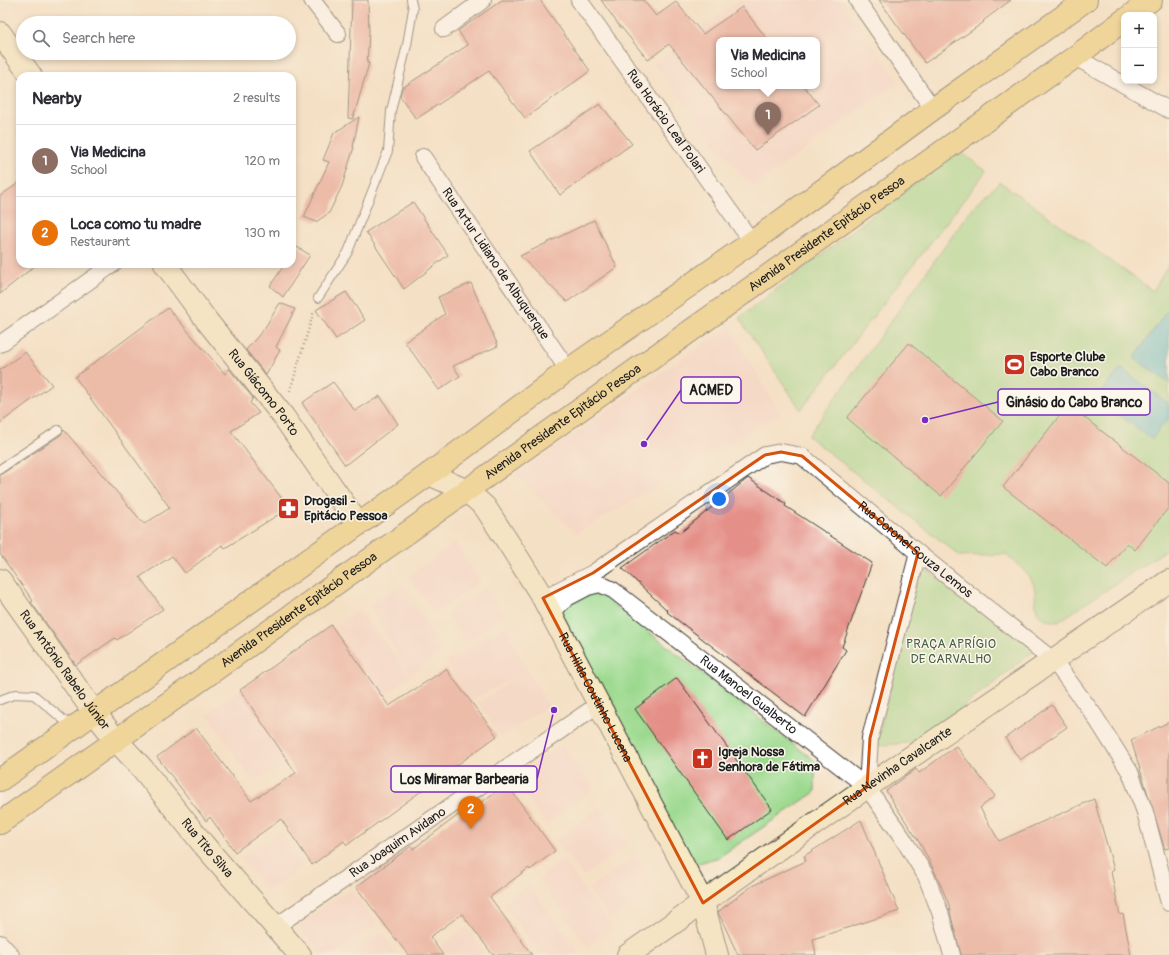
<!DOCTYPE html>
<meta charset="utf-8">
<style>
body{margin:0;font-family:Pangolin,sans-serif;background:#f2f2f3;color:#2b2b33}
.controls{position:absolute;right:12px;top:12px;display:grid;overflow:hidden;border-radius:8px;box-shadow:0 2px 6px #0003}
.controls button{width:36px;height:36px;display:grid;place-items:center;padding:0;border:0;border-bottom:1px solid #e1e1e2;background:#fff;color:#2b2b33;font:20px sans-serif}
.you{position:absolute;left:719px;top:499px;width:14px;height:14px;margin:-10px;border:3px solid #fff;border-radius:50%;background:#1a73e8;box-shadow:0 0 0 6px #1a73e833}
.badge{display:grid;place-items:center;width:26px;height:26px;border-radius:50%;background:#ea580c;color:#fff;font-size:13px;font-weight:700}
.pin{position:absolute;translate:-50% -33px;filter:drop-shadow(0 1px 2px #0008)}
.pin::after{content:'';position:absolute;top:21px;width:14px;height:12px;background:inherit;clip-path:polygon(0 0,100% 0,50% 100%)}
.popup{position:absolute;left:716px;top:37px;width:104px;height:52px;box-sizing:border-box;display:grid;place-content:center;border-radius:8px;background:#fff;filter:drop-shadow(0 1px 3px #0005);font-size:13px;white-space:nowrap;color:#7c7c81}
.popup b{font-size:15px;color:#2b2b33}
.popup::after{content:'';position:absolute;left:50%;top:100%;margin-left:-8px;border:8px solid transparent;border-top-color:#fff}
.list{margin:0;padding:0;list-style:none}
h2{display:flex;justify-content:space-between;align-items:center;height:52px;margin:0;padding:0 16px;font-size:17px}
h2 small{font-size:13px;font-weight:400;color:#7c7c81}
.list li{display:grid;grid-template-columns:26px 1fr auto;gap:12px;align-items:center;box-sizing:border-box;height:72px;padding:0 16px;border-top:1px solid #e1e1e2}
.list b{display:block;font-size:15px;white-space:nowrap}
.list p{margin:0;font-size:13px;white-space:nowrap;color:#7c7c81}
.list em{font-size:13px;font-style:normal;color:#7c7c81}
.icon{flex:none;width:22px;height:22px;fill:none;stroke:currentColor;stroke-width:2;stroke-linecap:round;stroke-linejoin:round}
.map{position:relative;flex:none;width:1169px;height:955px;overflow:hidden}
.search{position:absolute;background:#fff;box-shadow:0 2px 6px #0003;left:16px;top:16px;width:280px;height:44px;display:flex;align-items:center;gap:10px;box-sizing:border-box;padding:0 14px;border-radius:22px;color:#7c7c81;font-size:15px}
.panel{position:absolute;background:#fff;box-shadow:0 2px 6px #0003;left:16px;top:72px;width:280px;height:196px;border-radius:12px}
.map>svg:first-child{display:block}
</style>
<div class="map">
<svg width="1169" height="955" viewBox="0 0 1169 955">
<rect width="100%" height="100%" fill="#fbf7ec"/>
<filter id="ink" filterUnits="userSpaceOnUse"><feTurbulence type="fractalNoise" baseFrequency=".025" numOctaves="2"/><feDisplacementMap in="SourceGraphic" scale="8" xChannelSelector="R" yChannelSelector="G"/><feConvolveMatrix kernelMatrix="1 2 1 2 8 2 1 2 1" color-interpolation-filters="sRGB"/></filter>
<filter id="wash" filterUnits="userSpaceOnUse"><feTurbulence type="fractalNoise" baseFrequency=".012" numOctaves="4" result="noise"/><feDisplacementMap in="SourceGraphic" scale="16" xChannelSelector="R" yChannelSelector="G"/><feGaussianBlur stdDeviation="0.9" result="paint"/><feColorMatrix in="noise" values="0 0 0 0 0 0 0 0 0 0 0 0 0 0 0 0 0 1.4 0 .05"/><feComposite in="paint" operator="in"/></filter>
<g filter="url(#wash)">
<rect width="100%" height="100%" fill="#f4e0c5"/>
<!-- built -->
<path fill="#f7d0ca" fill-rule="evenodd" d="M739 0H839L899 82 752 188 654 64ZM719 40H817V86H719Z
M729 326 780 413 576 534 516 474Z
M455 542 481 582 435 612 408 577Z
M404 584 441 652 383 697 334 626 359 610 408 673 369 604Z
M486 588 505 616 466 642 446 614Z
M505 626 527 671 549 706 500 737 478 702 522 674 469 701 446 661Z
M241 690 288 762 253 782 207 714Z
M562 745 594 788 546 824 513 778Z
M600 807 628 844 583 877 555 840Z
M282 831 302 867 266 892 241 857Z
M636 855 656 884 610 919 588 889Z
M563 860 613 929 588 947 538 880Z
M528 884 578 952 574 955H542L503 904Z
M350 889 378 923 333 955H322L298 926Z
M466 927 486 955H446L440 947Z
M381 932 397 955H347Z"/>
<!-- green -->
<path fill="#9bd98e" stroke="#5c7a55" d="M958 150 986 171 801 410 739 318Z
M1000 182 1153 291 1169 264V548L1058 622C1025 619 1041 599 1032 581 1028 573 1013 561 1006 554L960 556 808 436 974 206Z
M920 565 1035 650 959 710 913 742 876 746Z
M578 586 600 594 815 761V792L719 857 692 865 559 614Z"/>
<!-- water -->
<path fill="#53bdd0" stroke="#386c76" d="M1166 312 1169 315V383L1134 358Z
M1121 368 1169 404V417L1152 439 1096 398Z"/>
<g id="blocks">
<!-- building -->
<path fill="#e49088" d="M352 0H368L369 33 367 63H369L353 119 348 118Z
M502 0H540L590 71 525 118 489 71 416 119 400 96 402 88 468 45 458 31Z
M601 0H643L656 16 676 2 703 34 742 7 768 40H719V86H804L819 105 755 150 669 44 648 60 621 27H620Z
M879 0H1011L983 21 984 22 925 63Z
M600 104 632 144 560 195 530 151Z
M359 117 353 147H354L342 186 329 213 316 222 304 217 329 162 323 160 334 133Z
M20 182V264H37L0 294V196Z
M413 202 448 255 404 289 366 232Z
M594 220 617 267 567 302 520 256Z
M292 244 310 255 283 297 270 286 285 264H292Z
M471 283 498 346 453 366 460 376 439 390 405 342 445 314 438 297Z
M346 292 365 320 336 339 316 310Z
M280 303 295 309 276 347 280 350 266 375 246 350 264 329Z
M168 308 225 374 229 369 253 398 250 403 259 413 231 431 289 508 225 548 222 545 185 573 172 556 140 577 163 609 117 640 115 638 76 665 31 602 33 601 0 554V475L61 435 64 430 144 524 170 508 75 377Z
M909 343 1003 421 941 496 847 418Z
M25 352 52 385 0 423V370Z
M333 382 355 411 380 396 398 424 345 465 302 403Z
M1068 405 1169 483V507L1135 550 1127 543 1107 568 1003 487Z
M748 478 786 504 785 506 872 563 842 647 846 650 805 717 667 612 668 611 622 568 675 530 680 533Z
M331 625 389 706 446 669 497 736 347 845 344 841 312 865 281 819 235 852 210 817 206 821 157 757 196 728 251 801 296 773 240 690Z
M677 678 772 809 728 840 635 709Z
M1052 705 1067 727 1020 760 1005 738Z
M1169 722V848L1165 849 1131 740Z
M956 746 995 796 980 808 999 841 1094 799 1114 870 1111 872 1120 915 1123 914 1131 955H961L949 908 950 907 935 872 921 845 886 791 916 769 919 773Z
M506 783 555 851 530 870 529 868 490 897 532 955H493L462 914 430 937 443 955H408L356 887 411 846 413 849 473 804 476 807Z
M861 820 899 911 813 939 816 955H738L718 912 752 886 806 861 804 856Z"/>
</g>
</g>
<g filter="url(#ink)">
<use href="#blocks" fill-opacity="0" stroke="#3c3935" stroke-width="1"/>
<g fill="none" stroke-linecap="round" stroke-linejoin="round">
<defs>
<path id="lane" d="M318 298 348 252 388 151 391 111 407 45 413 9 411 0
M0 469 58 430
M0 700 16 694 34 695 72 727"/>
<g id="street">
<path d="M312 0 338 34"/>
<path id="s1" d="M579 0 752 242"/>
<path d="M857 0 933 109"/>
<path d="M444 29 483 0"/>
<path d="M1075 57 1169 110"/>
<path id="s2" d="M423 157 568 370"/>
<path d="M0 344 113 264"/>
<path id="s3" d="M543 598 593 573 765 455 781 452 802 456 918 553 1054 661 1094 715 1130 772 1145 812 1169 903"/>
<path id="s4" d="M553 618 557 607 567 598 588 587 600 584 613 590 867 787 902 837 926 876 940 912 952 955"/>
<path d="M867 787 870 738 918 553"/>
<path id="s5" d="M275 927 599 704"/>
<path d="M0 943 11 955"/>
</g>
<g id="secondary">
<path d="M0 33 31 76"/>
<path id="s6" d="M165 264 207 321 283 416 358 524"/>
<path id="s7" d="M429 474 467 491 485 507 513 550 543 598 703 903 717 955"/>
<path id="s8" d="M0 580 94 712 116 740 142 768 203 844 300 955"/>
<path id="s9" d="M628 955 867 787 1169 581"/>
</g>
<g id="primary">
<path d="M1131 15 1151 0"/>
<path d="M0 780 429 474 568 370 752 242 933 109 1086 0"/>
<path id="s10" d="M0 823 1075 57 1124 20"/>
</g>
</defs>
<!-- lane casing -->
<use href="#lane" stroke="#3c3935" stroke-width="10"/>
<!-- street casing -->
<use href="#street" stroke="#3c3935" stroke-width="18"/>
<!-- secondary casing -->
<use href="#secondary" stroke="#3c3935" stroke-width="24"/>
<!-- primary casing -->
<use href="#primary" stroke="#3c3935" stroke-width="24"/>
<!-- path -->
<path stroke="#3c3935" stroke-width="2.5" stroke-dasharray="1 3" stroke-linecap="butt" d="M290 391 314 311"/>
<!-- lane -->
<use href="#lane" stroke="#fff" stroke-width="8"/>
<!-- street -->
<use href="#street" stroke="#fff" stroke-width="16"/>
<!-- secondary -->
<use href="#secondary" stroke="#f7e9c3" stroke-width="22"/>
<!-- primary -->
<use href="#primary" stroke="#eac769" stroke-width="22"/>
</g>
</g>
<!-- marked area -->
<path d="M0 0H1169V955H0ZM781 452 802 456 918 553 870 738 867 787 703 903 543 598 593 573 765 455Z" fill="#f4e0c5" fill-opacity=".55" fill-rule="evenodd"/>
<path fill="none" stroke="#d4530e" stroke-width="3" stroke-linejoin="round" d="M781 452 802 456 918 553 870 738 867 787 703 903 543 598 593 573 765 455Z"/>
<!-- icons -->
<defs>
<symbol id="stadium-square" viewBox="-11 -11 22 22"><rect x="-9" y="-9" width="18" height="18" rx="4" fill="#c8321e" stroke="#fbf7ec"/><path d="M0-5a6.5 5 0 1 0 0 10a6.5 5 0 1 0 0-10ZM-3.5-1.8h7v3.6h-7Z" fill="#fff"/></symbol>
<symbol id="pharmacy-square" viewBox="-11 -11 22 22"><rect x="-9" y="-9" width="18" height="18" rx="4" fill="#c8321e" stroke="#fbf7ec"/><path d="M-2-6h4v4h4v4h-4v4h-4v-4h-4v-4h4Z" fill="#fff"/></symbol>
<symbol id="church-square" viewBox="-11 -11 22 22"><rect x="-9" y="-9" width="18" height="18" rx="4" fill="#c8321e" stroke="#fbf7ec"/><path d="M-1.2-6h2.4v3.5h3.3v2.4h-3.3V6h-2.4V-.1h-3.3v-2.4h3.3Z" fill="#fff"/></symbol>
</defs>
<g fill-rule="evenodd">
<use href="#stadium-square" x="1002" y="352" width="25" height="25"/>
<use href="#pharmacy-square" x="276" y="496" width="25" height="25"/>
<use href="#church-square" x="690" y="746" width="25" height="25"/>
</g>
<g text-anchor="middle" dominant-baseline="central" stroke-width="3" stroke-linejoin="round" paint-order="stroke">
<!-- street labels -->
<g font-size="13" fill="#1c1c1c" stroke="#fbf7ec">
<text stroke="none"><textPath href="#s1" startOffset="149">Rua Horácio Leal Polari</textPath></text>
<text stroke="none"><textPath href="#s10" startOffset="1015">Avenida Presidente Epitácio Pessoa</textPath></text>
<text stroke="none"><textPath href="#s2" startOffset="129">Rua Artur Lidiano de Albuquerque</textPath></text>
<text stroke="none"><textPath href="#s6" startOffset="162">Rua Giácomo Porto</textPath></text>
<text stroke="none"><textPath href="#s10" startOffset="691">Avenida Presidente Epitácio Pessoa</textPath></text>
<text stroke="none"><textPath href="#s3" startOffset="449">Rua Coronel Souza Lemos</textPath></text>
<text stroke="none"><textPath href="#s10" startOffset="367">Avenida Presidente Epitácio Pessoa</textPath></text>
<text stroke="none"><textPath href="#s8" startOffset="111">Rua Antônio Rabelo Júnior</textPath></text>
<text stroke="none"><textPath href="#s4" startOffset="247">Rua Manoel Gualberto</textPath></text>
<text stroke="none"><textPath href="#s7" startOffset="286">Rua Hilda Coutinho Lucena</textPath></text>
<text stroke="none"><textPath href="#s9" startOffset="329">Rua Nevinha Cavalcante</textPath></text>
<text stroke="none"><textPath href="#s5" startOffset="149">Rua Joaquim Avidano</textPath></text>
<text stroke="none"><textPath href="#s8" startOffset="339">Rua Tito Silva</textPath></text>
</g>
<!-- poi labels -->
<g font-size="13" font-weight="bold" fill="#1c1c1c" stroke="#fbf7ec" text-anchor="start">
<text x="1030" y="357">Esporte Clube<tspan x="1030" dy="15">Cabo Branco</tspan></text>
<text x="304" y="501">Drogasil -<tspan x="304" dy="15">Epitácio Pessoa</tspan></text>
<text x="718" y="752">Igreja Nossa<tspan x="718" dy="15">Senhora de Fátima</tspan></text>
</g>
<!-- park labels -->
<g font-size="13" fill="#485e44" stroke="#fbf7ec">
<text x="951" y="644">PRAÇA APRÍGIO<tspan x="951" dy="15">DE CARVALHO</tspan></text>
</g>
</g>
<!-- callouts -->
<path fill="none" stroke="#7b2cbf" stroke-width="1.5" d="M644 444L681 390M925 420L998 402M554 710L537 779"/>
<g fill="#7b2cbf" stroke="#fbf7ec" stroke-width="1.5">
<circle cx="644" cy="444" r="4"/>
<circle cx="925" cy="420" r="4"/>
<circle cx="554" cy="710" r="4"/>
</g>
<g fill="#fbf7ec" stroke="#7b2cbf" stroke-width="1.5">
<rect x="681" y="377" width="60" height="26" rx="4"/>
<rect x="998" y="389" width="152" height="26" rx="4"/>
<rect x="391" y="766" width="146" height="26" rx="4"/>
</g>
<g font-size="14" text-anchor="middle" font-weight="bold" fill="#1c1c1c">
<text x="711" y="395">ACMED</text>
<text x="1074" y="407">Ginásio do Cabo Branco</text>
<text x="464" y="784">Los Miramar Barbearia</text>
</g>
</svg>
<div class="controls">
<button>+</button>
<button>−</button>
</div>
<div class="you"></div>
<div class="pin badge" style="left:768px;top:135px;background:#8d6e63">1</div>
<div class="popup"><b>Via Medicina</b>School</div>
<div class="pin badge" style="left:471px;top:829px;background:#e8710a">2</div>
<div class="search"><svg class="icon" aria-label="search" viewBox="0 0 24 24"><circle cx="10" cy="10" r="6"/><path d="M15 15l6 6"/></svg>Search here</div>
<section class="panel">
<h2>Nearby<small>2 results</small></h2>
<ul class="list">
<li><span class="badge" style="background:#8d6e63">1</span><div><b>Via Medicina</b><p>School</p></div><em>120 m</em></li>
<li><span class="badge" style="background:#e8710a">2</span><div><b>Loca como tu madre</b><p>Restaurant</p></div><em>130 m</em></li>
</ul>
</section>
</div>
